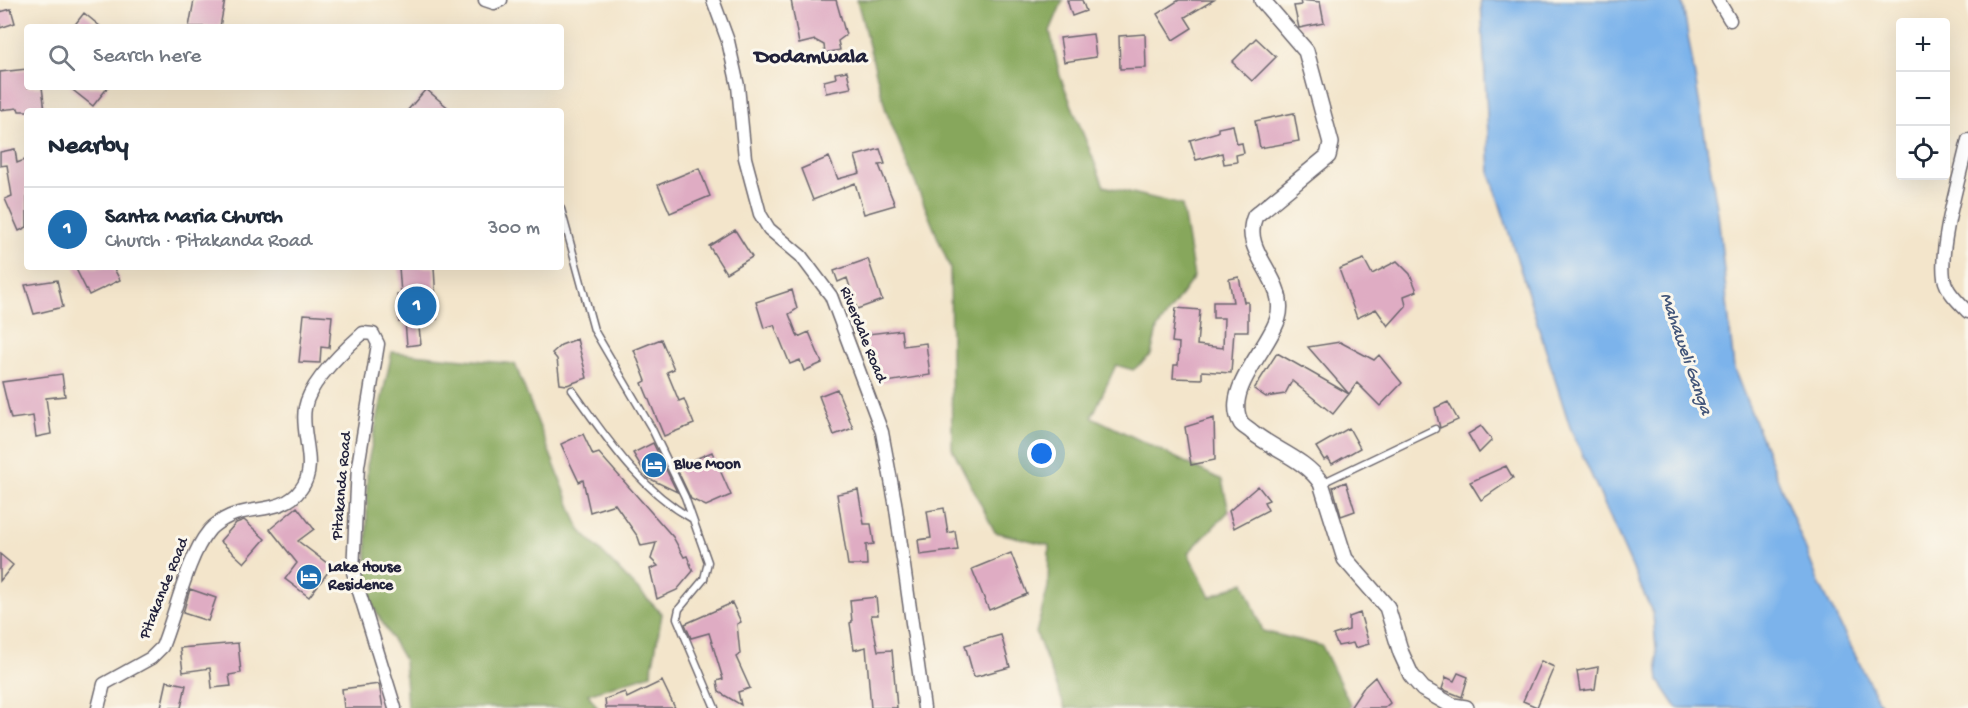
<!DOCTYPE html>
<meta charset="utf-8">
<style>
body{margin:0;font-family:"Gochi Hand",sans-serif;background:#f6f6f7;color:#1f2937}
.controls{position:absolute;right:18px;top:18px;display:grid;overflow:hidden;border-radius:6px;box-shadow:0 6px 24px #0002}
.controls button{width:54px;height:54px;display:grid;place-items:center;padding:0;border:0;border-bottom:2px solid #e0e1e3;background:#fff;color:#1f2937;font:30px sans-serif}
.you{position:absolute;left:1042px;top:454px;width:21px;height:21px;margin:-15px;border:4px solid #fff;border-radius:50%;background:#1a73e8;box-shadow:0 0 0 9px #1a73e833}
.badge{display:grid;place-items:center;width:39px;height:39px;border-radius:50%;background:#1f6fb2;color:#fff;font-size:20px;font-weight:700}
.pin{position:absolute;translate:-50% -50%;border:3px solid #fff;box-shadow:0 2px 6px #0006}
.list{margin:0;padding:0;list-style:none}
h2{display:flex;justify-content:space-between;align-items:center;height:78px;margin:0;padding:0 24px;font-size:26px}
h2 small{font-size:20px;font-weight:400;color:#747a83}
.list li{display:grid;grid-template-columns:39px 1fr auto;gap:18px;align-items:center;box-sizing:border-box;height:84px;padding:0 24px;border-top:2px solid #e0e1e3}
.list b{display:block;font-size:22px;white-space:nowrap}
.list p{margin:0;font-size:20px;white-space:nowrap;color:#747a83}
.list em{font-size:20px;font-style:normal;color:#747a83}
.icon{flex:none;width:33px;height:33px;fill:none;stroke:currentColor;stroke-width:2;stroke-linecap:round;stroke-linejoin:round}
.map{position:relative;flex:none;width:1968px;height:708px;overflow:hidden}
.search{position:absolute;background:#fff;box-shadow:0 6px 24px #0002;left:24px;top:24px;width:540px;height:66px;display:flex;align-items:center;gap:15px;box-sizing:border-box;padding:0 21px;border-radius:6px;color:#747a83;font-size:22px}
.panel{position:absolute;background:#fff;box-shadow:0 6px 24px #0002;left:24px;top:108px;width:540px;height:162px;border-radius:6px}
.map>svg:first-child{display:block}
</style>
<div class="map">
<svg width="1968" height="708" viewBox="0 0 1968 708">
<rect width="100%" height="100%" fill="#fbf7ec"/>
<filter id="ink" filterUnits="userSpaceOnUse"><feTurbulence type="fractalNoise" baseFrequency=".0167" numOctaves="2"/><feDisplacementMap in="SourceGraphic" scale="12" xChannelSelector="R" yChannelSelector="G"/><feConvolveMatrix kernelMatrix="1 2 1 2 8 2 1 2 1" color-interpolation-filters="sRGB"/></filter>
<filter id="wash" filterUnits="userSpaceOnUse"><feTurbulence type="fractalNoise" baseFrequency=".008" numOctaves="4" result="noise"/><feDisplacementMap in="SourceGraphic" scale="24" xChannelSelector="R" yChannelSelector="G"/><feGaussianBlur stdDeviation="1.35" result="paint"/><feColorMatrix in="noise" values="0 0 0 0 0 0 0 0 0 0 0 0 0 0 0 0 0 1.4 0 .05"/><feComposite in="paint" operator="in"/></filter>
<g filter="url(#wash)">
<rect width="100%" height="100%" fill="#f3e5cb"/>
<!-- forest -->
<path fill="#87a75b" stroke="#54644b" stroke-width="1.5" d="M857 0H1063L1050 31 1060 76 1104 186 1182 205 1194 277 1157 329 1151 355 1133 370 1116 365 1092 417 1222 480 1229 511 1188 553 1210 597 1244 582 1263 631 1322 646 1352 708H1065L1036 633 1048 587 1049 545 995 532 952 448 950 268 886 111Z
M392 352 515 364 580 530 662 614 651 674 588 694 598 708H407L404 660 367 596V466Z"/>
<!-- water -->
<path fill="#7cb3eb" stroke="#4f6a93" stroke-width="1.5" d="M1481 0H1682L1718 213 1734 369 1819 583 1882 708H1677L1659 681 1653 614 1570 427 1490 173Z"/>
<g id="blocks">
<!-- building -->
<path fill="#dfacc3" d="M194 0H225L220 27H189Z
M791 0H836L846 35 838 41 840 50 825 53 824 45 815 40 799 44Z
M1067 0H1082L1086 11 1072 16Z
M1179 0H1214L1185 17 1192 28 1173 40 1157 14Z
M1300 0 1320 2 1324 23 1299 28 1294 6 1301 5Z
M11 9 15 23 0 28V12Z
M84 13 101 27H73Z
M1093 34 1096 57 1064 62 1060 38Z
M1145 34 1146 68 1120 69 1119 36Z
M1256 38 1276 57 1252 81 1232 62Z
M27 69V87H42L45 111H19L18 108 0 110V72Z
M847 71 851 88 826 93 824 81 836 78 835 73Z
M69 87H108L93 106Z
M426 89 452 111H407Z
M1294 113 1299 141 1260 148 1255 121Z
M1233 125 1237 144 1242 143 1244 153 1236 155 1237 162 1224 164 1222 153 1196 160 1190 140 1218 132V128Z
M15 149 17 163 27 159V227L19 231 5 199 12 196 7 165 0 166V152Z
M880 149 885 164 879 165 895 205 864 214 855 183 813 200 801 169 829 157 838 179 860 173 855 156Z
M699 168 710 196 670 213 658 185Z
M735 230 752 257 726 273 709 246Z
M868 259 882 300 857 309 847 278 838 282 834 271Z
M1364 259 1372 274 1397 261 1410 274 1417 291 1404 296 1406 306 1388 326 1376 309 1357 318 1339 269Z
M75 267H113L120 280 89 295Z
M399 267H434L437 319 418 320 421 344 407 346 405 321 399 322 397 294H401Z
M1239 277 1244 302H1248V331H1234L1231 373 1202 371V379L1173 378 1174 365H1178L1179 343 1172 342 1176 308 1200 310 1197 345 1223 348 1224 318H1213V302H1233L1229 279Z
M57 280 63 307 34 314 25 285Z
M792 290 797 309 789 314 798 337 809 332 822 363 804 371 800 360 790 364 774 325 764 328 756 302Z
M304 314 332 316 329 348 321 347 320 363 299 362Z
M901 330 903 346 926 343 930 375 881 383 859 335Z
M577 339 587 378 567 385 560 384 557 359 552 353 561 345Z
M661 339 674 369 667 372 679 401 684 399 694 424 664 436 642 383 646 381 634 350Z
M1340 342 1374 360 1379 355 1402 383 1380 406 1357 383 1349 394 1308 347Z
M1277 353 1349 394 1333 414 1292 381 1285 394 1266 397 1254 389Z
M62 374 65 396 46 398 51 434 36 437 33 416 11 419 2 382Z
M837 389 853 428 834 435 819 396Z
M1448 402 1458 420 1440 428 1435 408Z
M1214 418 1215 460 1191 465 1185 427Z
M1481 426 1492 440 1479 453 1468 434Z
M1349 428 1360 448 1332 464 1328 458 1324 460 1316 447Z
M583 434 593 455 599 453 673 537 684 557 687 556 693 571 677 590 657 599 650 569 658 566 651 559 656 543 641 546 638 537 615 504 590 512 583 480 579 482 561 444Z
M653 443 677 492 648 478 633 453Z
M712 452 731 495 706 506 691 499 676 467Z
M1506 466 1513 478 1481 500 1470 482Z
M1346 482 1355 511 1341 516 1333 487Z
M1258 486 1269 500 1264 502 1268 510 1234 528 1229 511Z
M858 490 864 524H871L874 544 866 545 867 565H848L837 494Z
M297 507 314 529 298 541 332 567 309 597 285 579 297 563 270 529Z
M944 508 948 533 955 531 958 550 920 555 918 540 931 538 927 511Z
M244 520 265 539 244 563 220 541 236 523Z
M1011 553 1027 594 989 610 972 569Z
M0 554 13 565 0 581Z
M190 589 216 598 208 621 183 613Z
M876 597 878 615H871L878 651 892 650 897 708H871L866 647 854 650 850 623 852 622 850 600Z
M732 603 741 622 737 624 740 654 736 657 750 688 738 692 741 705 719 692 717 681 723 679 709 633 691 638 685 624Z
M1360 613 1369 644 1355 648 1353 643 1338 646 1333 635 1349 630V617Z
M1001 635 1010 667 974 677 965 645Z
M238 643 241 673 229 675 231 686 212 688 210 668 183 672 180 648Z
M1541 661 1554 667 1537 707 1523 701Z
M1598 667 1595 689 1580 691 1577 671Z
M1458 673 1468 677 1462 697 1442 689 1446 677 1454 681Z
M1375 677 1390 703 1384 708H1350L1364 687Z
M167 681 186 685 181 708H161Z
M662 681 675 708H606L605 699 625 692 627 698Z
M379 684 383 708H344L342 689Z"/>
</g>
</g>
<g filter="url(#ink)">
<use href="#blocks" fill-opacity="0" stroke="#6b666d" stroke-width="1.5"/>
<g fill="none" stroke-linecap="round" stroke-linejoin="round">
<defs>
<path id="service" d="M561 209 594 330 652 429 685 497 708 562 704 579 679 609 677 618 715 708
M572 390C607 438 638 488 691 518
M1322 483 1435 429"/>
<path id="minor" d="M485 0 494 3 501 0
M713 0 728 41 738 86 745 158 760 214 769 229 801 256 831 296 882 432 895 502 924 708
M1718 0 1730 20
M1968 140C1960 177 1939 243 1944 278 1946 291 1959 303 1968 312
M98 708 104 684 151 658 162 647C175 615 188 556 208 532 212 526 223 519 230 516 253 506 284 513 301 489 319 466 300 434 305 408 309 383 345 349 363 333L373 334 378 344 358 466 353 572 395 708"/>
<path id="tertiary" d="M1262 0 1306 51 1331 143 1328 156 1255 216C1239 253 1289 279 1278 318 1270 347 1222 391 1241 423 1243 426 1249 429 1252 432 1274 450 1305 459 1321 483L1345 559 1387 607 1401 653 1411 675 1423 689 1453 706 1466 708"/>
</defs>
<!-- service casing -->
<use href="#service" stroke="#6b666d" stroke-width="9"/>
<!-- minor casing -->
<use href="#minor" stroke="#6b666d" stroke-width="15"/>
<!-- tertiary casing -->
<use href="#tertiary" stroke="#6b666d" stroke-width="18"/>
<!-- service -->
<use href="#service" stroke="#fff" stroke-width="6"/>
<!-- minor -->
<use href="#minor" stroke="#fff" stroke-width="12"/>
<!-- tertiary -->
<use href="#tertiary" stroke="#fff" stroke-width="15"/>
</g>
</g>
<!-- icons -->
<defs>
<symbol id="hotel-disc" viewBox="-11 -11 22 22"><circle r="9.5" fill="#1f6fb2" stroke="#fbf7ec"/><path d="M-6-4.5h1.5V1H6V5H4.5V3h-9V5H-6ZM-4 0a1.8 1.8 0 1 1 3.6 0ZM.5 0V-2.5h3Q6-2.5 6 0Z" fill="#fff"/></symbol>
</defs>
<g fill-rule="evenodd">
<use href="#hotel-disc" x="639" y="450" width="30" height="30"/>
<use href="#hotel-disc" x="294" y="562" width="30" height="30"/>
</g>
<g text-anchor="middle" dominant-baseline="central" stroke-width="6" stroke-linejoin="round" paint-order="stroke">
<!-- street labels -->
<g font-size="16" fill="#22223b" stroke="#fbf7ec">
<text transform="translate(862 335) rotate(68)">Riverdale Road</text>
<text transform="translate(343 486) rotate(-85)">Pitakanda Road</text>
<text transform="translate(165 589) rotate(-68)">Pitakande Road</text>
</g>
<!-- poi labels -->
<g font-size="16" font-weight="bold" fill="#22223b" stroke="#fbf7ec" text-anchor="start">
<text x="674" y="465">Blue Moon</text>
<text x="328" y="568">Lake House<tspan x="328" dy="18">Residence</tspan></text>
</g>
<!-- water labels -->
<g font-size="18" font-style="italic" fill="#425579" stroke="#fbf7ec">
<text transform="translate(1685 354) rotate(71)">Mahaweli Ganga</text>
</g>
<!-- district labels -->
<g font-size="22" font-weight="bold" fill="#22223b" stroke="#fbf7ec">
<text x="811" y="58">Dodamwala</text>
</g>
</g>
</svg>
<div class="controls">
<button>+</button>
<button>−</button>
<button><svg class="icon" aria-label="locate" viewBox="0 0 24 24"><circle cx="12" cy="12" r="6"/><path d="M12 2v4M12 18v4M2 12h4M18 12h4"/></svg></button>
</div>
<div class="you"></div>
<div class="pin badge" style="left:417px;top:306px">1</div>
<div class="search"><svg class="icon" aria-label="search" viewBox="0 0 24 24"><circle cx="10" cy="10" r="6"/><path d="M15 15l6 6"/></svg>Search here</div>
<section class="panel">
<h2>Nearby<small></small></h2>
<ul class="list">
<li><span class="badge">1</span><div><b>Santa Maria Church</b><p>Church · Pitakanda Road</p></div><em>300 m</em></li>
</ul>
</section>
</div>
